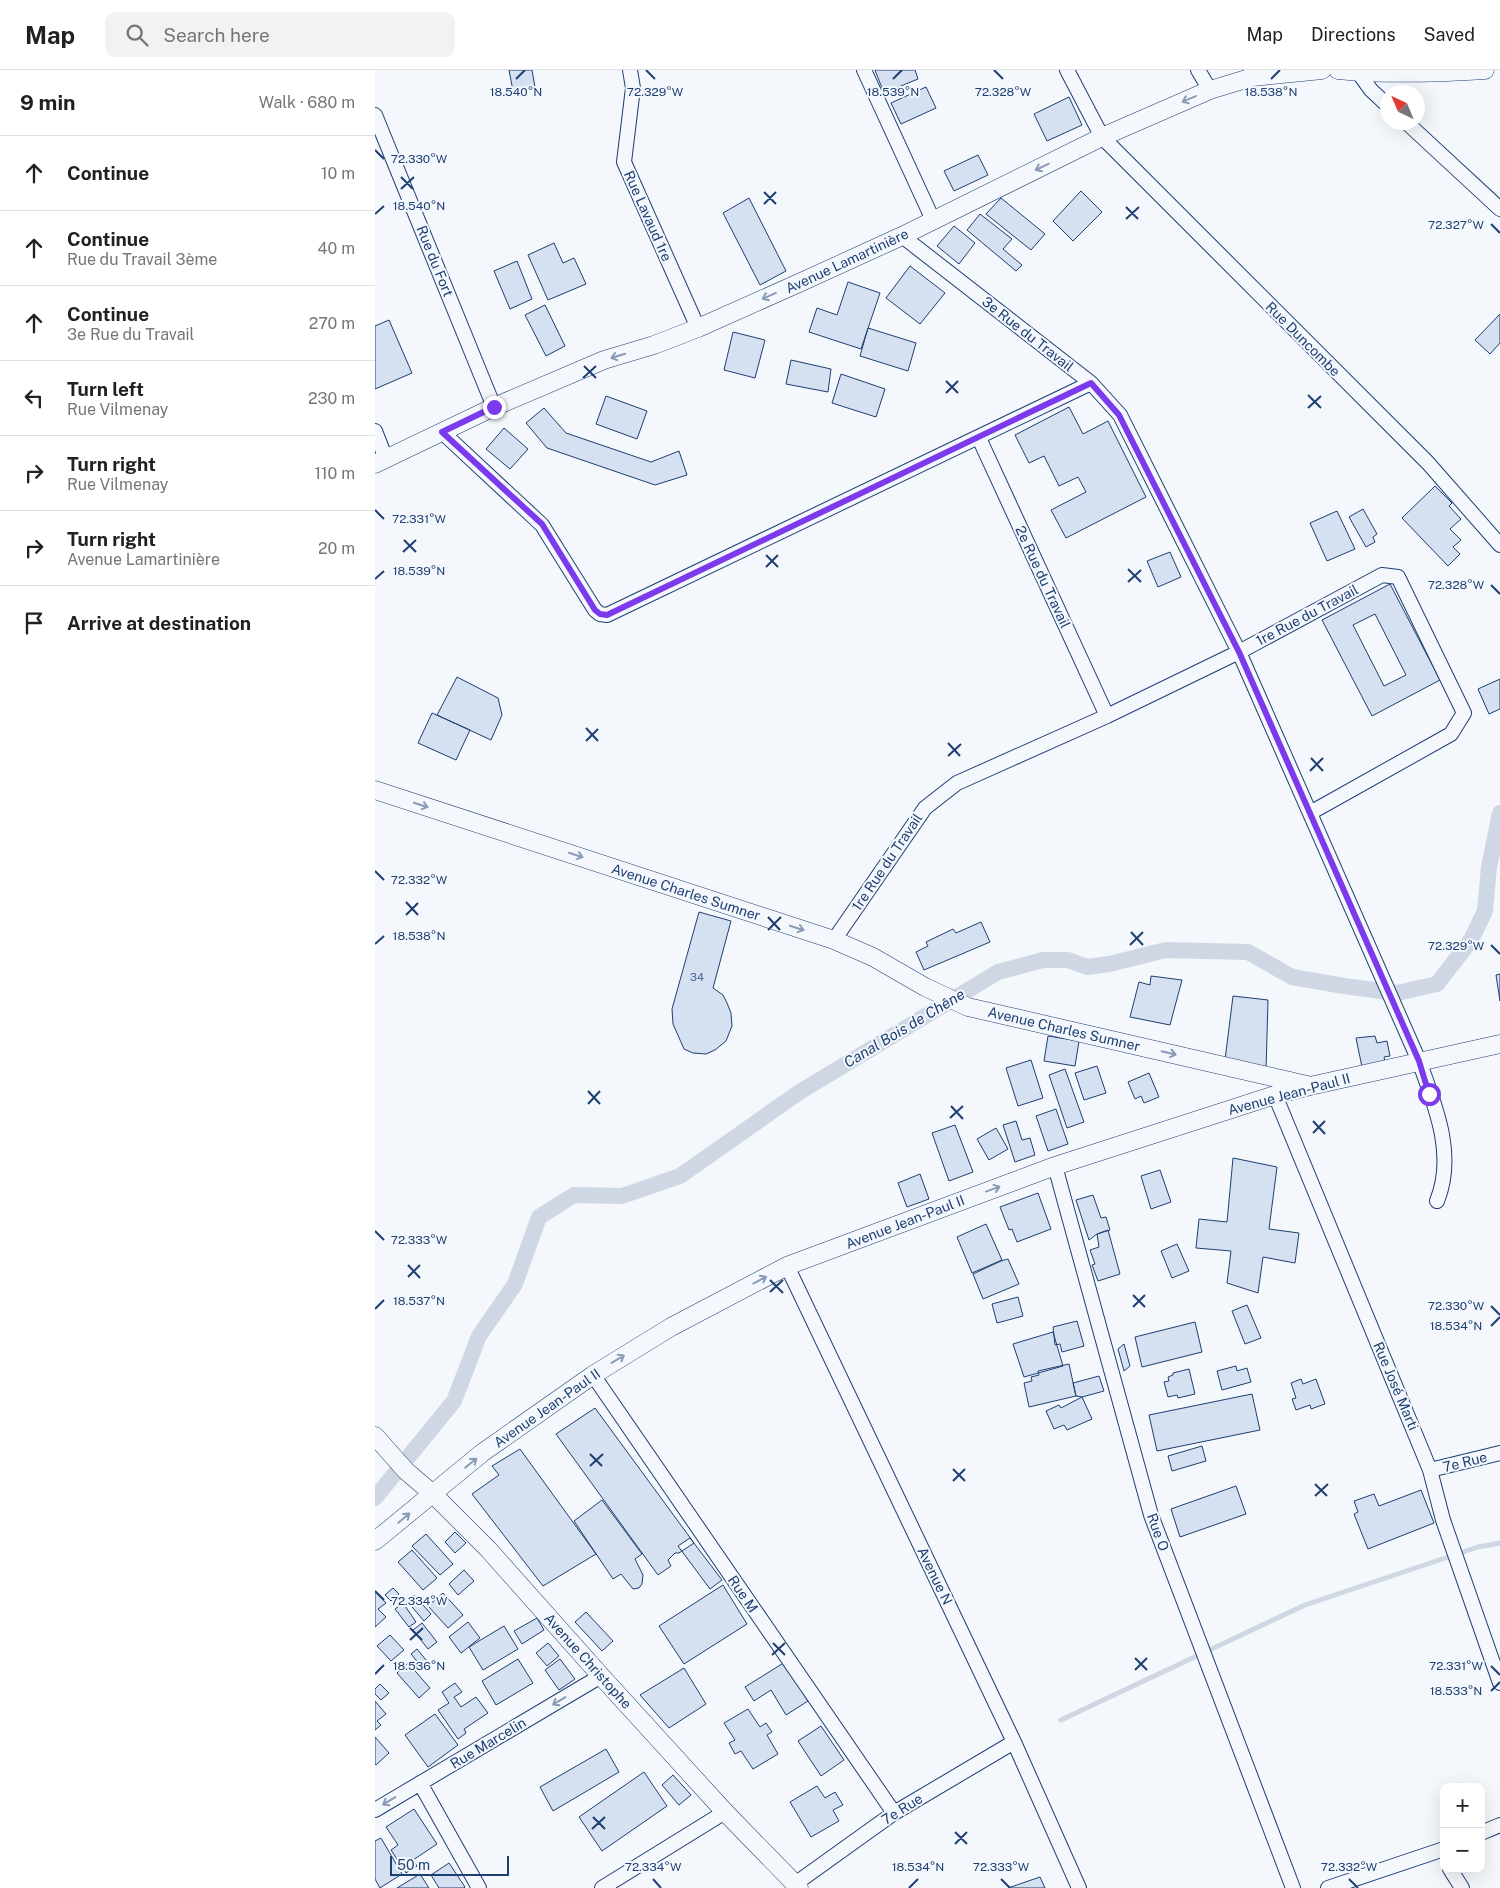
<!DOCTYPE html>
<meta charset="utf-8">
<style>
body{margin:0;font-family:"Public Sans",sans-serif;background:#f2f2f2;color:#202124}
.controls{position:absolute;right:15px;bottom:15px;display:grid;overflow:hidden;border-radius:10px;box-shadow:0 5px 20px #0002}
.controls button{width:45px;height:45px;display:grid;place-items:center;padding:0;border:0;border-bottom:1px solid #e0e0e0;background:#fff;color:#202124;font:25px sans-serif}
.compass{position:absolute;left:1005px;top:15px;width:45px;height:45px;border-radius:50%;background:#fff;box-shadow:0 5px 20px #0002;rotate:316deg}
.scale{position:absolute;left:15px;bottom:12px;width:119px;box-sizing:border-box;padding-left:5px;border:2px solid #1d3f73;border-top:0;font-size:14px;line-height:18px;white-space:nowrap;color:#1d3f73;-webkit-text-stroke:4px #f4f7fb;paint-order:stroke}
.stop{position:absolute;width:15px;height:15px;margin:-11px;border:4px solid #7c3aed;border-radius:50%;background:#fff}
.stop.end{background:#7c3aed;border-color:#fff;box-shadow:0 1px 5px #0008}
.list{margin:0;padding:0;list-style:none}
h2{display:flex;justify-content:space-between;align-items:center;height:65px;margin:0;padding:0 20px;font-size:21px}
h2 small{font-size:16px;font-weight:400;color:#757577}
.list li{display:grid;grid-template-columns:32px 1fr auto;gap:15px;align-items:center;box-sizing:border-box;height:75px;padding:0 20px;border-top:1px solid #e0e0e0}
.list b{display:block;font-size:19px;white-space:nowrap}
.list p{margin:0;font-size:16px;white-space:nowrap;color:#757577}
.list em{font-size:16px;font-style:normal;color:#757577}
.icon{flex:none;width:28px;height:28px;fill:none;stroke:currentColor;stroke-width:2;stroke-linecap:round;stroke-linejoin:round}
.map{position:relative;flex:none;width:1125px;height:1818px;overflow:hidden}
header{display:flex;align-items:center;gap:30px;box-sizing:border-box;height:70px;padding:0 25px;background:#fff;border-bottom:1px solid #e0e0e0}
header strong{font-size:24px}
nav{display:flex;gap:28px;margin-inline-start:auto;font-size:18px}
.search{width:350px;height:45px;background:#f2f2f2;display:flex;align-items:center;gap:12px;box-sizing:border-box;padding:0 18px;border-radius:10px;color:#757577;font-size:19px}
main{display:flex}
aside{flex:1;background:#fff}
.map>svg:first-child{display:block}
</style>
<header>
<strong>Map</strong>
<div class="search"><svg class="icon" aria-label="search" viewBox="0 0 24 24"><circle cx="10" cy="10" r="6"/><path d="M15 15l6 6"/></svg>Search here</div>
<nav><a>Map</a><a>Directions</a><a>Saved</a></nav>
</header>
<main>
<aside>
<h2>9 min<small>Walk · 680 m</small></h2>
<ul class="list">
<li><svg class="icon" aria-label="ahead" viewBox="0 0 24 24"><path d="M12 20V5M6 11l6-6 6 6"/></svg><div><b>Continue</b></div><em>10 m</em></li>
<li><svg class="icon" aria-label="ahead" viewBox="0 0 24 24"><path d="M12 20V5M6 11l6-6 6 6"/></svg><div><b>Continue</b><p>Rue du Travail 3ème</p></div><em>40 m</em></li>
<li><svg class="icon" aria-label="ahead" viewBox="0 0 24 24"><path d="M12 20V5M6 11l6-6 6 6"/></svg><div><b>Continue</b><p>3e Rue du Travail</p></div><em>270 m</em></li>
<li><svg class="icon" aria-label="left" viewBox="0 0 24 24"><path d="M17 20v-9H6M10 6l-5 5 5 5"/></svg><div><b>Turn left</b><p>Rue Vilmenay</p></div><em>230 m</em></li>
<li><svg class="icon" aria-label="right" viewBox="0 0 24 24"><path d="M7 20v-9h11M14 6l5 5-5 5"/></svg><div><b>Turn right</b><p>Rue Vilmenay</p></div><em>110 m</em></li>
<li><svg class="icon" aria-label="right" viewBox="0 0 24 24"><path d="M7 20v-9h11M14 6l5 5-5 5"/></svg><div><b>Turn right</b><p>Avenue Lamartinière</p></div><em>20 m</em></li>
<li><svg class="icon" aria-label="arrive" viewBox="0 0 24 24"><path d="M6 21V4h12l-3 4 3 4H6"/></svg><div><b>Arrive at destination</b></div></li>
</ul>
</aside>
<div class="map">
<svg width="1125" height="1818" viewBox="0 0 1125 1818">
<rect width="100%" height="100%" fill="#f4f7fb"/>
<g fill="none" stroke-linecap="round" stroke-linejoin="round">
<!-- stream -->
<path stroke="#cfd7e4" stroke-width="5" d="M686 1650 930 1535 1103 1477 1125 1473"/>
<!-- canal -->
<path stroke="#cfd7e4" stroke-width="16" d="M0 1428 79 1331 104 1266 140 1214 164 1147 199 1125 247 1126 305 1106 423 1023 623 902 668 890H693L712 897 734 894 791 880 873 882 917 907 969 916 1022 923 1062 914 1096 870 1110 841 1114 797 1125 743"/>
</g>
<!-- building -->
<path fill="#d5e0f0" stroke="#1d3f73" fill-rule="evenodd" d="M134 0H157L160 17 138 21Z
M500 0H540L543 9 509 23Z
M551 17 561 38 526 54 516 33Z
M694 27 707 55 672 71 659 44Z
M603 85 613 105 579 121 569 101Z
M706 121 727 142 698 171 678 151Z
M374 128 411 201 385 215 348 143Z
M626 128 670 164 656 180 611 144Z
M605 144 637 169 628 179 647 195 641 201 592 160Z
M579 156 600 173 584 194 562 176Z
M179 173 188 193 199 188 211 214 173 230 153 185Z
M142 191 157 229 135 239 119 201Z
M535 196 570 223 545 254 511 228Z
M473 212 505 223 486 279 434 262 442 238 462 245Z
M170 235 190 276 171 286 150 245Z
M1125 244V273L1115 284 1100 270Z
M14 250 37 303 0 319V256Z
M493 258 541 273 533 301 485 286Z
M358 262 390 270 380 308 349 300Z
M416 290 456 299 453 322 411 314Z
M466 304 510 319 501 347 457 333Z
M231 326 272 341 262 369 221 354Z
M694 337 708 364 733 351 771 427 691 468 676 440 711 422 703 407 684 416 669 386 654 393 640 365Z
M169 338 191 363 276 392 304 381 312 405 280 415 172 378 151 353Z
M129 358 153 379 135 399 111 379Z
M1060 416 1077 433 1074 436 1086 449 1075 459 1086 470 1078 477 1085 484 1073 496 1027 448Z
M988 439 1002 464 998 467 1000 472 991 477 974 447Z
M962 441 980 479 952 491 935 453Z
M795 482 806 507 783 517 772 491Z
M1015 514 1065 610 997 646 947 550ZM1000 544 1031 605 1009 616 978 555Z
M82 607 123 628 127 645 116 670 62 645Z
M1125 609V639L1114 644 1103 619Z
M57 643 95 660 81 690 43 673Z
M324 842 356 851 338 918 348 925 352 933 356 943 357 956 351 971 340 980 331 984 318 983 309 979 298 954 297 939Z
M606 852 615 872 549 900 541 882 553 876 551 872 578 859 581 863Z
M1125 904V931L1121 905Z
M776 906 807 910 795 955 755 947 764 912 775 915Z
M858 926 893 930 891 1001 850 990Z
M673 966 704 971 700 996 669 991Z
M1000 966 1002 973 1012 971 1015 986 1009 987 1011 997 988 1002 981 968Z
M656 990 668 1028 643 1036 631 998Z
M722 996 731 1023 709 1030 700 1003Z
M690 999 709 1052 692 1058 674 1005Z
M774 1003 784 1027 769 1033 766 1026 760 1029 753 1012Z
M681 1039 693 1074 673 1081 661 1046Z
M641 1051 647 1070 655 1068 660 1085 640 1092 628 1055Z
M580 1055 598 1102 574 1111 557 1063Z
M621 1058 633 1079 614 1090 602 1069Z
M858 1088 902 1097 894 1159 924 1163 920 1193 888 1187 883 1223 852 1213 856 1181 821 1178 824 1149 852 1152Z
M785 1100 796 1132 776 1139 766 1106Z
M545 1104 554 1129 532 1137 523 1113Z
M663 1123 676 1159 642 1172 637 1159 634 1160 625 1137Z
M718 1125 726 1148 731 1147 735 1160 722 1164 714 1170 701 1130Z
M611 1154 627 1190 597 1203 582 1167Z
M733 1160 745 1204 723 1211 717 1195 720 1194 715 1180 724 1177 722 1164Z
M802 1174 814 1201 797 1208 786 1181Z
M633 1189 644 1214 608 1229 598 1204 626 1191Z
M643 1227 648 1246 622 1253 617 1234Z
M872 1235 886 1268 870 1274 857 1241Z
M702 1251 709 1276 687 1282 685 1274 680 1275 678 1257Z
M820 1252 827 1282 767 1297 760 1267Z
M678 1262 688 1296 649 1307 638 1274Z
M749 1274 755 1296 749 1301 743 1279Z
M694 1294 701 1326 654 1337 649 1313 657 1311 656 1307 664 1305 663 1301Z
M861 1296 862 1301 872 1298 876 1312 847 1320 842 1301Z
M814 1299 820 1324 803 1328 802 1325 793 1327 789 1312 794 1311 793 1307 798 1305V1303Z
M724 1306 729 1321 707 1327 701 1326 698 1313Z
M926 1309 928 1314 941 1309 950 1334 936 1339 935 1335 921 1340 917 1329 921 1328 916 1313Z
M877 1324 885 1360 782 1381 774 1345Z
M707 1327 717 1349 692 1360 689 1355 679 1359 671 1341 684 1335 686 1338Z
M220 1338 319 1473 304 1483H300L293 1490 296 1496 283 1505 181 1364Z
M827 1376 831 1391 797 1401 793 1386Z
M145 1379 221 1484 168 1516 97 1424 124 1405 117 1396Z
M861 1416 871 1444 805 1467 796 1439Z
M1046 1420 1059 1453 993 1479 979 1444 983 1442 979 1431 999 1424 1004 1436Z
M227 1430 267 1484 260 1489 268 1505 267 1514 264 1518 258 1519 246 1504 238 1509 199 1451Z
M80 1462 91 1473 80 1483 70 1472Z
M51 1464 78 1494 65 1505 37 1476Z
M315 1468 347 1510 335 1519 303 1476Z
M37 1480 62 1508 48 1520 23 1492Z
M89 1500 99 1511 83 1525 74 1514Z
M348 1515 372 1554 309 1594 284 1556Z
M18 1518 24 1524 16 1531 10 1525Z
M0 1521 11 1533 3 1539 11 1547 0 1557Z
M68 1523 88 1545 73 1558 53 1536Z
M39 1525 56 1544 49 1551 32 1531Z
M28 1533 41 1552 34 1557 20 1539Z
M211 1542 238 1571 227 1581 200 1552Z
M162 1548 169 1560 147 1574 139 1561Z
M93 1552 105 1568 86 1583 74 1567Z
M47 1553 62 1572 53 1579 38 1560Z
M129 1556 143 1579 108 1600 94 1577Z
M15 1565 29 1580 16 1591 2 1576Z
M173 1573 184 1586 172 1596 161 1583Z
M42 1579 56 1596 50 1601 36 1584Z
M143 1589 158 1613 121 1635 107 1611Z
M185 1589 200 1609 184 1620 170 1600Z
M410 1592 433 1631 411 1645 396 1620 379 1631 370 1617Z
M33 1593 55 1618 44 1628 22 1603Z
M309 1598 331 1634 294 1658 265 1625Z
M80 1613 87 1622 79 1627 86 1637 101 1627 113 1643 89 1659 91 1663 83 1669 63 1640 74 1633 67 1622Z
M5 1614 14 1623 6 1630 0 1624V1619Z
M0 1631 11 1644 2 1651 6 1655 0 1660Z
M373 1639 385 1657 391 1653 397 1662 392 1665 403 1684 378 1699 366 1681 360 1684 354 1673 360 1670 349 1653Z
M60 1644 83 1675 53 1697 30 1665Z
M446 1656 469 1690 446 1706 423 1671Z
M0 1667 14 1683 1 1695 0 1694Z
M231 1679 244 1702 178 1741 165 1717Z
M269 1702 292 1736 227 1781 204 1747Z
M298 1705 316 1725 304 1735 287 1715Z
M442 1716 450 1728 460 1722 468 1735 458 1740 464 1751 436 1767 415 1732Z
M39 1739 62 1774 38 1790 42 1796 31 1803 16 1780 23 1775 11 1757Z
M6 1768 27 1804 5 1818 0 1809V1771Z
M74 1793 90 1817 89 1818H64L56 1805Z
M45 1804 54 1818H22Z
M665 1807 670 1818H633Z"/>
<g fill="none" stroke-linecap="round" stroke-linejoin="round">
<defs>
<path id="minor" d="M255 0 258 18 249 92 323 258
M489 0 558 150
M692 0 727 67 1053 393 1125 475
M823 0 835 20
M983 2 996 20 1012 35
M0 45 119 337
M1031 52 1125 139
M527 166 716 313 745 345 864 582 1044 991C1060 1035 1081 1085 1062 1131
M0 361 11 389
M67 362 167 455 220 540 225 544 232 545 716 313
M604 368 732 646
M459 870 550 738 582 713 732 646 864 582 1007 505 1023 507 1089 643 1076 664 935 743
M900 1025 1055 1400 1068 1450 1125 1613
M680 1096 776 1445 918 1818
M412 1196 639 1672 704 1818
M218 1305 519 1743
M1055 1400 1125 1383
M45 1713 104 1818
M0 1740 226 1606
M1106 1763 1125 1755
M1075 1799 1087 1818
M420 1814 519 1743 639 1672
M227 1818 350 1742
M953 1818 1069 1779"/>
<path id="tertiary" d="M963 0C1011 5 1062 3 1110 0
M0 394 119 337 229 290 279 275 323 258 424 213 527 166 727 67 835 20 878 7 947 0
M0 720 459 870 498 887 550 917 593 937 932 1015
M0 1366 31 1401 58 1424 113 1479 226 1606 350 1742 424 1818
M0 1471 107 1383 218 1305 296 1257 412 1196 680 1096 900 1025 935 1016 1125 974"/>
</defs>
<!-- minor casing -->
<use href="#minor" stroke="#1d3f73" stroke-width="16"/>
<!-- tertiary casing -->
<use href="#tertiary" stroke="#1d3f73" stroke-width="19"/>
<!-- minor -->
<use href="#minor" stroke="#f4f7fb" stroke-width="14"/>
<!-- tertiary -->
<use href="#tertiary" stroke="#f4f7fb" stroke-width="18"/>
</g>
<!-- one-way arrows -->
<defs><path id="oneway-shaft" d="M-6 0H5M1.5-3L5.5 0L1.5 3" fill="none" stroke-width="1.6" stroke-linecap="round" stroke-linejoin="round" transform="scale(1.25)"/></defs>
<g stroke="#889bb7">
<use href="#oneway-shaft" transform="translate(814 29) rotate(157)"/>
<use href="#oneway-shaft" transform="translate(667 97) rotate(154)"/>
<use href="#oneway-shaft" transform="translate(394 226) rotate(156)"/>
<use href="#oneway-shaft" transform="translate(243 286) rotate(163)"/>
<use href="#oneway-shaft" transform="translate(46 735) rotate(18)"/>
<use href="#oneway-shaft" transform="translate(201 785) rotate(18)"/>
<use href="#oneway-shaft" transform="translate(422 858) rotate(18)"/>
<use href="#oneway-shaft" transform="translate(794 983) rotate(13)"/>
<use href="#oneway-shaft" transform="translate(618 1119) rotate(-20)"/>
<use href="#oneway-shaft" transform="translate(385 1210) rotate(-28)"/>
<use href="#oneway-shaft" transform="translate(243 1289) rotate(-31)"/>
<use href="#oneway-shaft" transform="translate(96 1393) rotate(-39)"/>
<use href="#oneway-shaft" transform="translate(29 1448) rotate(-40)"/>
<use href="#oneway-shaft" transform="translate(184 1631) rotate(149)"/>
<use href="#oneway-shaft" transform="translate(14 1731) rotate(149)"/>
</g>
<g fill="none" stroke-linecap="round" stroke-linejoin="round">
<!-- route -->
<path stroke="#7c3aed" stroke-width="6" d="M119 337 67 362 167 454 220 540 225 544 232 545 716 313 744 345 864 582 1044 991 1054 1024"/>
</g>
<!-- ticks -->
<path fill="none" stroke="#1d3f73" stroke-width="2" d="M271 0 280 9M619 0 628 9M141 9 150 0M518 9 527 0M896 9 905 0M0 80 9 89M26 107 38 119M26 119 39 107M389 122 401 134M389 134 401 122M751 137 763 149M0 144 9 136M751 149 764 137M1116 154 1125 163M209 296 221 308M208 308 221 296M571 311 583 323M571 323 583 311M933 325 946 338M933 338 946 326M0 440 9 449M29 470 41 482M28 482 41 470M391 485 403 497M391 497 403 485M753 499 766 512M0 509 9 501M753 512 766 500M1116 515 1125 524M211 658 223 671M211 671 223 659M573 673 585 686M573 686 586 674M936 688 948 701M935 701 948 688M0 801 9 810M31 832 43 845M31 845 43 833M393 847 405 860M393 860 406 847M756 862 768 875M0 874 9 866M755 875 768 862M1116 875 1125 884M213 1021 225 1034M213 1034 225 1021M576 1036 588 1049M575 1048 588 1036M938 1051 950 1064M938 1063 950 1051M0 1161 9 1170M33 1195 45 1208M33 1207 45 1195M395 1210 408 1223M395 1222 408 1210M758 1225 770 1237M1116 1236 1125 1245M758 1237 770 1225M0 1239 9 1230M1116 1256 1125 1247M215 1384 227 1396M215 1396 228 1384M578 1399 590 1411M578 1411 590 1399M940 1414 952 1426M940 1426 953 1414M0 1521 9 1530M35 1558 47 1570M35 1570 48 1558M398 1573 410 1585M397 1585 410 1573M760 1588 772 1600M1116 1596 1125 1605M760 1600 772 1588M0 1604 9 1595M1116 1621 1125 1612M218 1747 230 1759M217 1759 230 1747M580 1762 592 1774M580 1774 592 1762M278 1809 286 1818M626 1809 635 1818M974 1809 983 1818M534 1818 543 1809"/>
<g text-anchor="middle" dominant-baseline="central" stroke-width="4" stroke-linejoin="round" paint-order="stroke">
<!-- number labels -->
<g font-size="11" fill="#4b6792">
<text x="322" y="907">34</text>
</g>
<!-- street labels -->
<g font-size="14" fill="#1d3f73" stroke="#f4f7fb">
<text transform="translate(273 146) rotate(66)">Rue Lavaud 1re</text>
<text transform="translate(60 191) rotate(68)">Rue du Fort</text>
<text transform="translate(472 191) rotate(-25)">Avenue Lamartinière</text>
<text transform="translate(653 264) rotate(38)">3e Rue du Travail</text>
<text transform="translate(928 269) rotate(45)">Rue Duncombe</text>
<text transform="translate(668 507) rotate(65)">2e Rue du Travail</text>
<text transform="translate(932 545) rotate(-28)">1re Rue du Travail</text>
<text transform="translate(512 792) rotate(-56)">1re Rue du Travail</text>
<text transform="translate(311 822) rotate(18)">Avenue Charles Sumner</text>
<text transform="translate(689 959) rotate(13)">Avenue Charles Sumner</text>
<text transform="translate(914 1024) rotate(-15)">Avenue Jean-Paul II</text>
<text transform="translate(530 1152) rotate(-21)">Avenue Jean-Paul II</text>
<text transform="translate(1021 1316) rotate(67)">Rue José Marti</text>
<text transform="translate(172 1338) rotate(-35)">Avenue Jean-Paul II</text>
<text transform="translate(1090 1392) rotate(-14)">7e Rue</text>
<text transform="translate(783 1462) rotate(70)">Rue O</text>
<text transform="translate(560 1506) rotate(64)">Avenue N</text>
<text transform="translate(368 1524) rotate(56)">Rue M</text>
<text transform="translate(213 1591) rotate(48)">Avenue Christophe</text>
<text transform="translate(113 1673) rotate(-31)">Rue Marcelin</text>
<text transform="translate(527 1739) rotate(-32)">7e Rue</text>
</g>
<!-- water labels -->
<g font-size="15" font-style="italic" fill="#1d3f73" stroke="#f4f7fb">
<text transform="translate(529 958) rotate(-31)">Canal Bois de Chêne</text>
</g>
</g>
<g font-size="12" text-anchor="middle" fill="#1d3f73" stroke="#f4f7fb" stroke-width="4" stroke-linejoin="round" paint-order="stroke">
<text x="141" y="26">18.540°N</text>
<text x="518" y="26">18.539°N</text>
<text x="896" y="26">18.538°N</text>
<text x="280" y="26">72.329°W</text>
<text x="628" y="26">72.328°W</text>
<text x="44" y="93">72.330°W</text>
<text x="44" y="140">18.540°N</text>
<text x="1081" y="159">72.327°W</text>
<text x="44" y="453">72.331°W</text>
<text x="44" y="505">18.539°N</text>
<text x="1081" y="519">72.328°W</text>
<text x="44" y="814">72.332°W</text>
<text x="44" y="870">18.538°N</text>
<text x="1081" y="880">72.329°W</text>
<text x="44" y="1174">72.333°W</text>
<text x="44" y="1235">18.537°N</text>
<text x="1081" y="1240">72.330°W</text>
<text x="1081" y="1260">18.534°N</text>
<text x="44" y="1535">72.334°W</text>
<text x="44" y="1600">18.536°N</text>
<text x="1081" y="1600">72.331°W</text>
<text x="1081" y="1625">18.533°N</text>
<text x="278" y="1801">72.334°W</text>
<text x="626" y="1801">72.333°W</text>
<text x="974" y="1801">72.332°W</text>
<text x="543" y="1801">18.534°N</text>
</g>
</svg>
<div class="controls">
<button>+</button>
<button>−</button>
</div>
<svg class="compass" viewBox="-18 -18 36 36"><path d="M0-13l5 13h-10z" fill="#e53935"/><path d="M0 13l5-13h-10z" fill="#757577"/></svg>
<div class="scale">50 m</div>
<div class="stop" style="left:1054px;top:1024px"></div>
<div class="stop end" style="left:119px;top:337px"></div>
</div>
</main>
